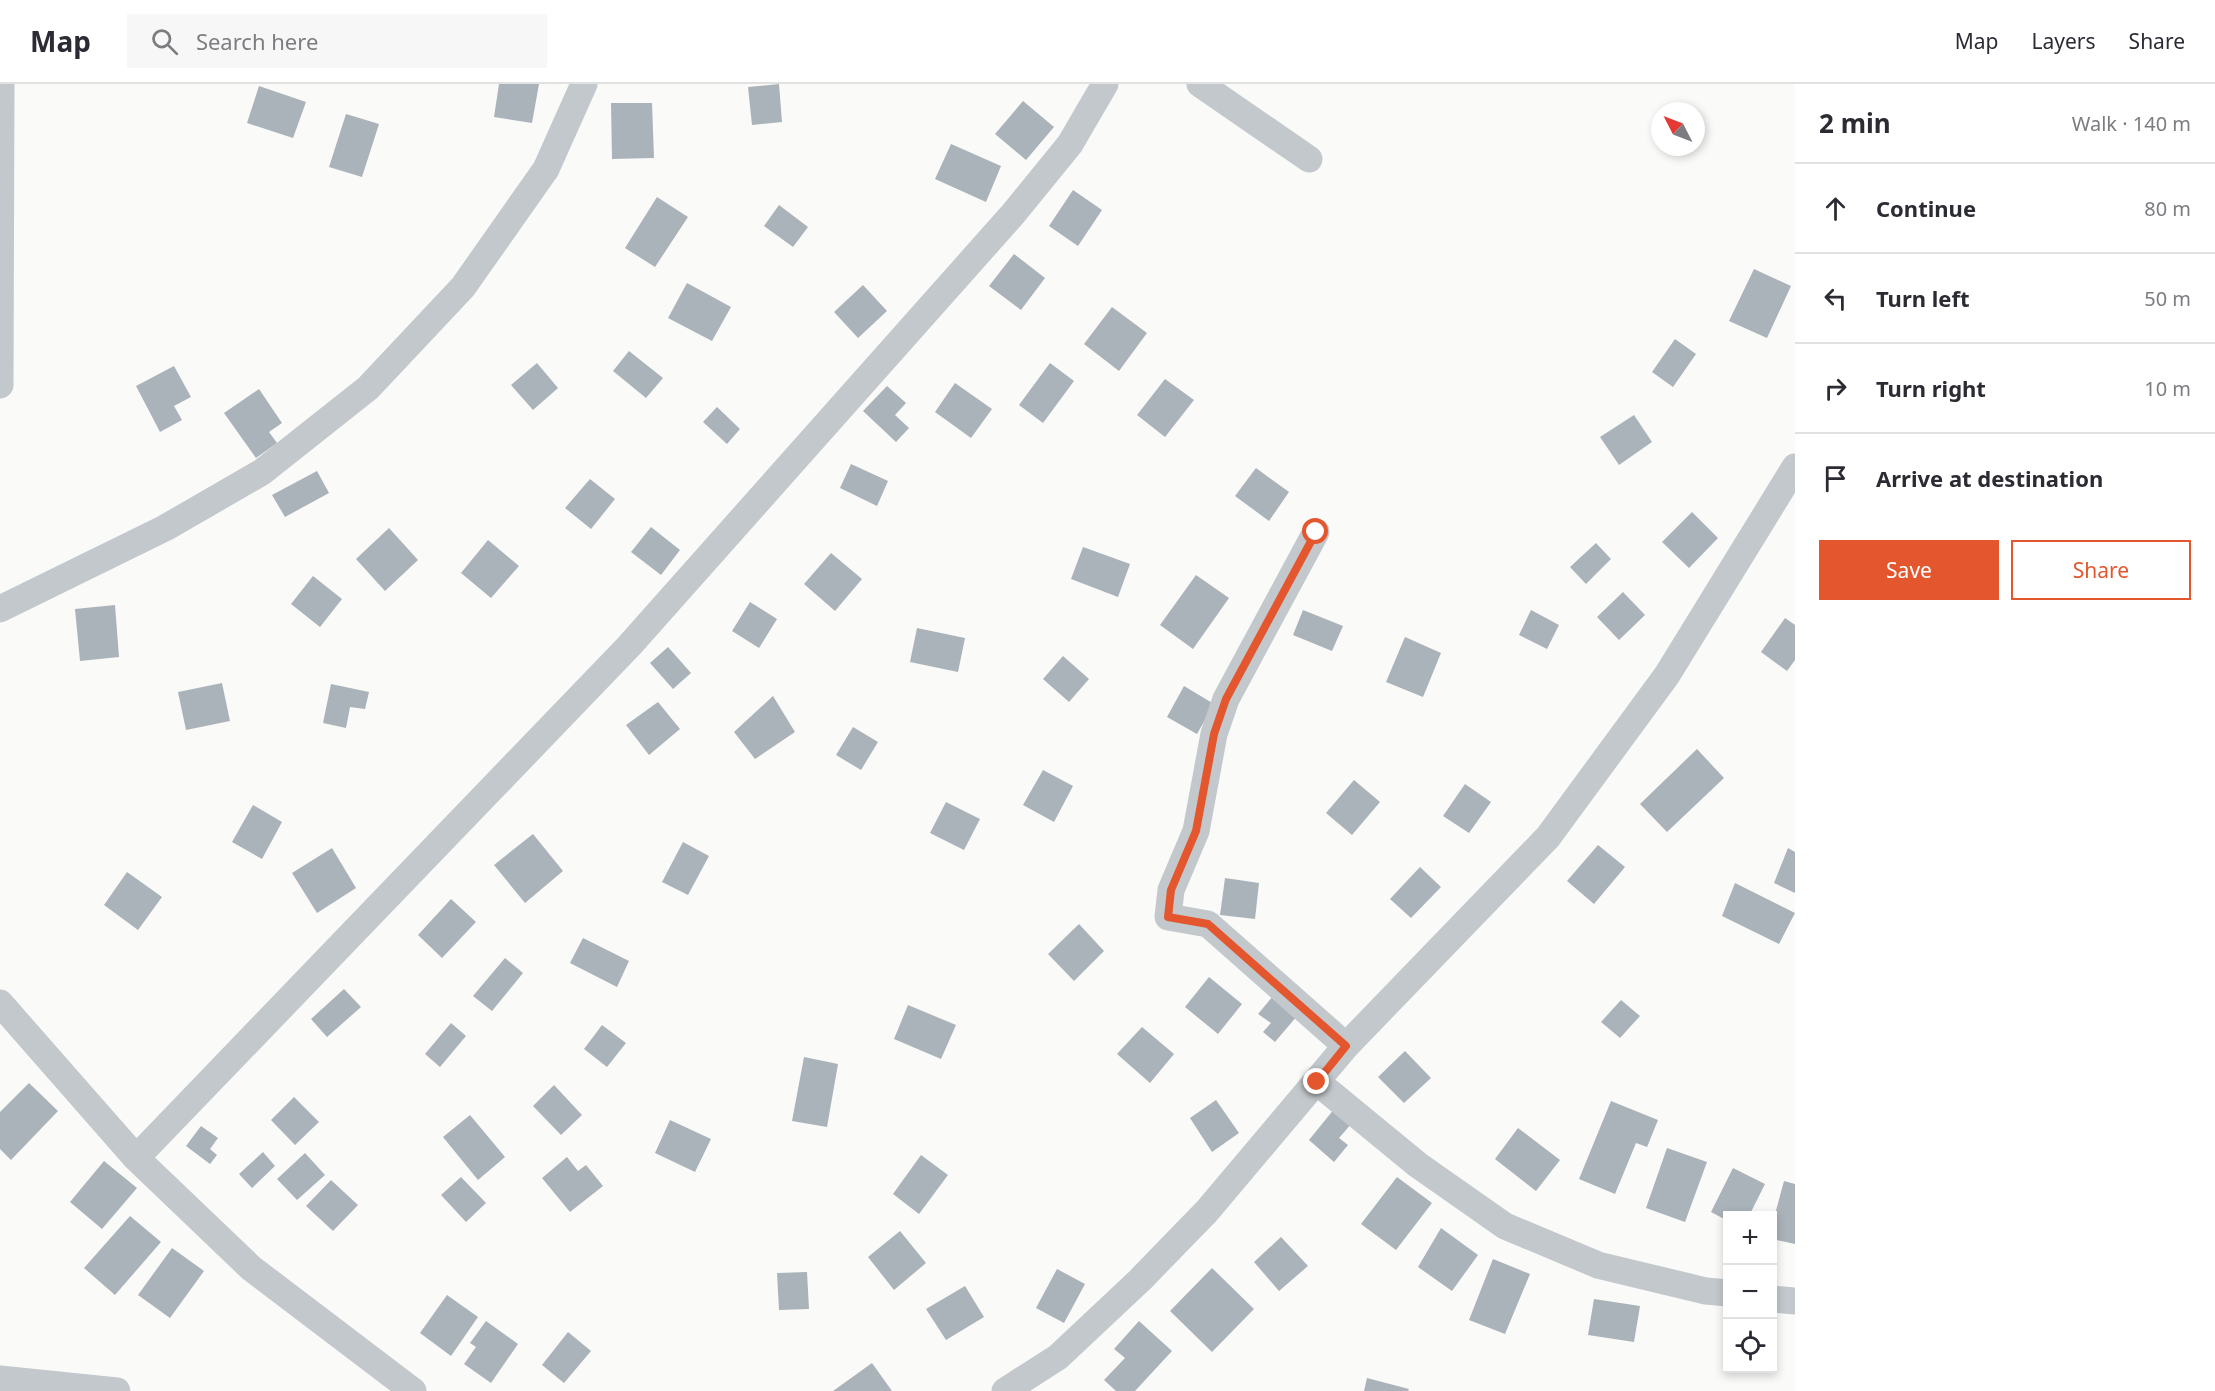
<!DOCTYPE html>
<meta charset="utf-8">
<style>
body{margin:0;font-family:"Noto Sans",sans-serif;background:#f7f7f7;color:#2b2b33}
.controls{position:absolute;right:18px;bottom:18px;display:grid;overflow:hidden;border-radius:0px;box-shadow:0 3px 9px #0003}
.controls button{width:54px;height:54px;display:grid;place-items:center;padding:0;border:0;border-bottom:2px solid #e1e1e2;background:#fff;color:#2b2b33;font:30px sans-serif}
.compass{position:absolute;left:1651px;top:18px;width:54px;height:54px;border-radius:50%;background:#fff;box-shadow:0 3px 9px #0003;rotate:312deg}
.stop{position:absolute;width:18px;height:18px;margin:-14px;border:4px solid #e4572e;border-radius:50%;background:#fff}
.stop.end{background:#e4572e;border-color:#fff;box-shadow:0 2px 6px #0008}
.list{margin:0;padding:0;list-style:none}
h2{display:flex;justify-content:space-between;align-items:center;height:78px;margin:0;padding:0 24px;font-size:26px}
h2 small{font-size:20px;font-weight:400;color:#7c7c81}
.list li{display:grid;grid-template-columns:39px 1fr auto;gap:18px;align-items:center;box-sizing:border-box;height:90px;padding:0 24px;border-top:2px solid #e1e1e2}
.list b{display:block;font-size:22px;white-space:nowrap}
.list em{font-size:20px;font-style:normal;color:#7c7c81}
.actions{display:flex;gap:12px;padding:18px 24px}
.actions a{flex:1;padding:14px 0;border:2px solid #e4572e;border-radius:0px;text-align:center;font-size:21px;color:#e4572e}
.actions .main{background:#e4572e;color:#fff}
.icon{flex:none;width:33px;height:33px;fill:none;stroke:currentColor;stroke-width:2;stroke-linecap:round;stroke-linejoin:round}
.map{position:relative;flex:none;width:1795px;height:1307px;overflow:hidden}
header{display:flex;align-items:center;gap:36px;box-sizing:border-box;height:84px;padding:0 30px;background:#fff;border-bottom:2px solid #e1e1e2}
header strong{font-size:28px}
nav{display:flex;gap:33px;margin-inline-start:auto;font-size:21px}
.search{width:420px;height:54px;background:#f7f7f7;display:flex;align-items:center;gap:15px;box-sizing:border-box;padding:0 21px;border-radius:0px;color:#7c7c81;font-size:22px}
main{display:flex}
aside{flex:1;background:#fff}
.map>svg:first-child{display:block}
</style>
<header>
<strong>Map</strong>
<div class="search"><svg class="icon" aria-label="search" viewBox="0 0 24 24"><circle cx="10" cy="10" r="6"/><path d="M15 15l6 6"/></svg>Search here</div>
<nav><a>Map</a><a>Layers</a><a>Share</a></nav>
</header>
<main>
<div class="map">
<svg width="1795" height="1307" viewBox="0 0 1795 1307">
<rect width="100%" height="100%" fill="#fafaf8"/>
<!-- building -->
<path fill="#aab3b9" d="M499 0H539L532 39 494 33Z
M779 0 782 38 752 41 748 3Z
M259 2 306 18 293 54 247 39Z
M1023 17 1054 43 1026 76 995 50Z
M611 19H652L654 74 612 75Z
M346 30 379 40 362 93 329 83Z
M951 60 1001 82 986 118 935 95Z
M1073 106 1102 126 1078 162 1049 142Z
M657 113 688 133 655 183 625 164Z
M779 121 808 143 793 163 764 142Z
M1014 170 1045 194 1021 226 989 202Z
M1754 185 1791 202 1767 254 1729 237Z
M687 199 731 223 712 257 668 234Z
M863 201 887 227 858 254 834 228Z
M1112 223 1147 249 1119 287 1084 260Z
M1675 255 1696 270 1673 303 1652 288Z
M629 267 663 294 646 314 613 287Z
M537 279 558 304 533 326 511 301Z
M1050 279 1074 297 1043 339 1019 321Z
M174 282 191 313 174 322 182 336 160 348 136 302Z
M1165 295 1194 316 1165 353 1137 331Z
M955 299 992 325 971 354 935 328Z
M887 302 906 319 895 331 909 344 896 358 863 327Z
M259 305 282 339 269 348 277 359 256 374 224 329Z
M717 323 740 345 727 360 703 338Z
M1634 331 1652 358 1619 381 1600 353Z
M851 380 888 397 877 422 840 404Z
M1256 384 1289 408 1269 437 1235 412Z
M317 387 329 409 285 433 272 411Z
M590 395 615 415 591 445 565 424Z
M1692 428 1718 454 1689 484 1662 458Z
M651 443 680 466 661 491 631 468Z
M389 444 418 476 385 507 356 475Z
M488 456 519 482 491 514 461 489Z
M1596 459 1611 475 1586 500 1570 483Z
M1083 463 1130 480 1118 513 1071 495Z
M831 469 862 495 835 527 804 500Z
M1196 491 1229 514 1193 565 1160 541Z
M313 492 342 515 320 543 291 520Z
M1623 508 1645 531 1619 556 1597 533Z
M750 518 777 535 759 564 732 547Z
M115 521 119 573 80 577 75 525Z
M1303 526 1343 542 1332 567 1293 551Z
M1531 526 1559 541 1547 565 1519 551Z
M1785 534 1795 541V576L1787 587 1761 568Z
M917 544 965 554 958 588 910 578Z
M1405 553 1441 569 1423 613 1386 598Z
M668 563 691 589 673 605 650 579Z
M1063 572 1089 595 1069 618 1043 595Z
M222 599 230 637 186 646 178 608Z
M331 600 369 608 365 625 350 623 346 644 323 639Z
M1184 602 1214 620 1197 650 1167 633Z
M773 612 795 648 755 675 734 648Z
M658 618 680 645 649 671 626 641Z
M853 643 878 658 861 686 836 671Z
M1697 665 1724 694 1667 748 1640 720Z
M1043 686 1073 702 1054 738 1023 721Z
M1354 696 1380 718 1352 751 1326 729Z
M1465 700 1491 718 1469 749 1443 732Z
M946 718 980 735 964 766 930 749Z
M253 721 282 738 262 775 232 758Z
M533 750 563 787 525 819 494 781Z
M683 758 709 772 688 811 662 798Z
M1598 761 1625 783 1594 820 1567 797Z
M332 764 356 804 317 829 292 789Z
M1788 764 1795 768V809L1774 799Z
M1420 783 1441 803 1411 834 1390 815Z
M127 788 162 813 138 846 104 821Z
M1225 794 1259 799 1255 835 1220 831Z
M1735 799 1795 829 1779 860 1722 832Z
M451 815 476 838 442 874 418 851Z
M1079 840 1104 867 1074 897 1048 870Z
M583 854 629 877 617 903 570 879Z
M505 874 523 889 492 927 473 912Z
M1209 893 1242 920 1218 950 1185 923Z
M344 905 361 923 327 953 311 935Z
M1273 912 1297 932 1275 958 1263 948 1271 939 1258 930Z
M1621 916 1640 932 1620 954 1601 938Z
M908 921 956 941 941 975 894 955Z
M451 939 466 952 440 983 425 970Z
M602 941 626 959 607 983 584 965Z
M1142 943 1174 970 1150 999 1117 970Z
M1405 967 1431 994 1404 1019 1378 993Z
M804 973 838 980 827 1043 792 1037Z
M29 999 58 1027 11 1076 0 1065V1028Z
M554 1001 582 1031 561 1051 533 1022Z
M294 1013 319 1038 295 1061 271 1036Z
M1216 1016 1239 1049 1212 1068 1190 1034Z
M1611 1017 1658 1036 1647 1063 1636 1059 1615 1110 1579 1095Z
M1335 1024 1352 1039 1339 1054 1348 1061 1334 1078 1309 1056Z
M470 1031 505 1073 478 1096 443 1053Z
M670 1036 711 1055 695 1088 655 1069Z
M201 1042 218 1054 210 1065 217 1071 210 1080 186 1062Z
M1518 1044 1560 1076 1536 1107 1495 1075Z
M1667 1064 1707 1078 1685 1138 1646 1124Z
M263 1068 275 1082 252 1104 239 1090Z
M305 1069 325 1091 297 1116 277 1095Z
M921 1071 948 1091 919 1130 893 1110Z
M567 1073 578 1087 586 1081 603 1102 570 1128 542 1094Z
M104 1077 137 1104 102 1145 70 1118Z
M1733 1084 1765 1100 1749 1132H1728V1137L1711 1128Z
M461 1093 486 1119 466 1138 441 1111Z
M1397 1093 1432 1119 1396 1166 1361 1140Z
M331 1096 358 1121 333 1147 306 1122Z
M1784 1097 1795 1100V1160L1772 1155V1141Z
M130 1132 161 1158 115 1211 84 1184Z
M1441 1144 1478 1171 1452 1207 1418 1183Z
M900 1147 926 1179 894 1206 868 1173Z
M1281 1153 1308 1182 1279 1207 1254 1178Z
M172 1164 204 1187 170 1234 138 1211Z
M1493 1175 1530 1190 1505 1250 1469 1236Z
M1212 1184 1254 1225 1212 1268 1170 1227Z
M1057 1185 1085 1200 1064 1239 1036 1224Z
M807 1188 809 1225 779 1226 777 1189Z
M965 1202 984 1233 946 1256 926 1225Z
M447 1211 478 1233 451 1272 420 1249Z
M1594 1215 1640 1222 1634 1258 1588 1251Z
M486 1237 518 1260 491 1299 464 1280 476 1263 470 1259Z
M1139 1237 1172 1267 1135 1307H1116L1104 1296 1125 1274 1114 1265Z
M568 1248 591 1267 564 1299 542 1281Z
M872 1279 892 1307H833Z
M1367 1294 1409 1305 1408 1307H1364Z"/>
<g fill="none" stroke-linecap="round" stroke-linejoin="round">
<!-- street -->
<path stroke="#c3c8cc" stroke-width="27" d="M1200 0 1309 75
M0 301 1 0
M1316 448 1226 615 1214 650 1196 747 1171 806 1168 833 1208 840 1346 962
M0 525 165 444 262 388 368 304 463 203 546 85 584 0
M0 919 136 1074 251 1184 413 1307
M1317 998 1418 1081 1505 1142 1598 1181 1706 1207 1728 1209
M136 1074 629 562 1013 130 1070 60 1105 0
M1772 1215 1795 1217
M0 1295 117 1307
M1005 1307 1058 1273 1140 1196 1207 1127 1346 962 1548 753 1667 591 1795 383"/>
</g>
<g fill="none" stroke-linecap="round" stroke-linejoin="round">
<!-- route -->
<path stroke="#e4572e" stroke-width="8" d="M1316 448 1226 615 1214 650 1196 747 1171 806 1168 833 1208 840 1346 962 1317 998"/>
</g>
</svg>
<div class="controls">
<button>+</button>
<button>−</button>
<button><svg class="icon" aria-label="locate" viewBox="0 0 24 24"><circle cx="12" cy="12" r="6"/><path d="M12 2v4M12 18v4M2 12h4M18 12h4"/></svg></button>
</div>
<svg class="compass" viewBox="-18 -18 36 36"><path d="M0-13l5 13h-10z" fill="#e53935"/><path d="M0 13l5-13h-10z" fill="#7c7c81"/></svg>
<div class="stop" style="left:1316px;top:448px"></div>
<div class="stop end" style="left:1317px;top:998px"></div>
</div>
<aside>
<h2>2 min<small>Walk · 140 m</small></h2>
<ul class="list">
<li><svg class="icon" aria-label="ahead" viewBox="0 0 24 24"><path d="M12 20V5M6 11l6-6 6 6"/></svg><div><b>Continue</b></div><em>80 m</em></li>
<li><svg class="icon" aria-label="left" viewBox="0 0 24 24"><path d="M17 20v-9H6M10 6l-5 5 5 5"/></svg><div><b>Turn left</b></div><em>50 m</em></li>
<li><svg class="icon" aria-label="right" viewBox="0 0 24 24"><path d="M7 20v-9h11M14 6l5 5-5 5"/></svg><div><b>Turn right</b></div><em>10 m</em></li>
<li><svg class="icon" aria-label="arrive" viewBox="0 0 24 24"><path d="M6 21V4h12l-3 4 3 4H6"/></svg><div><b>Arrive at destination</b></div></li>
</ul>
<div class="actions"><a class="main">Save</a><a>Share</a></div>
</aside>
</main>
